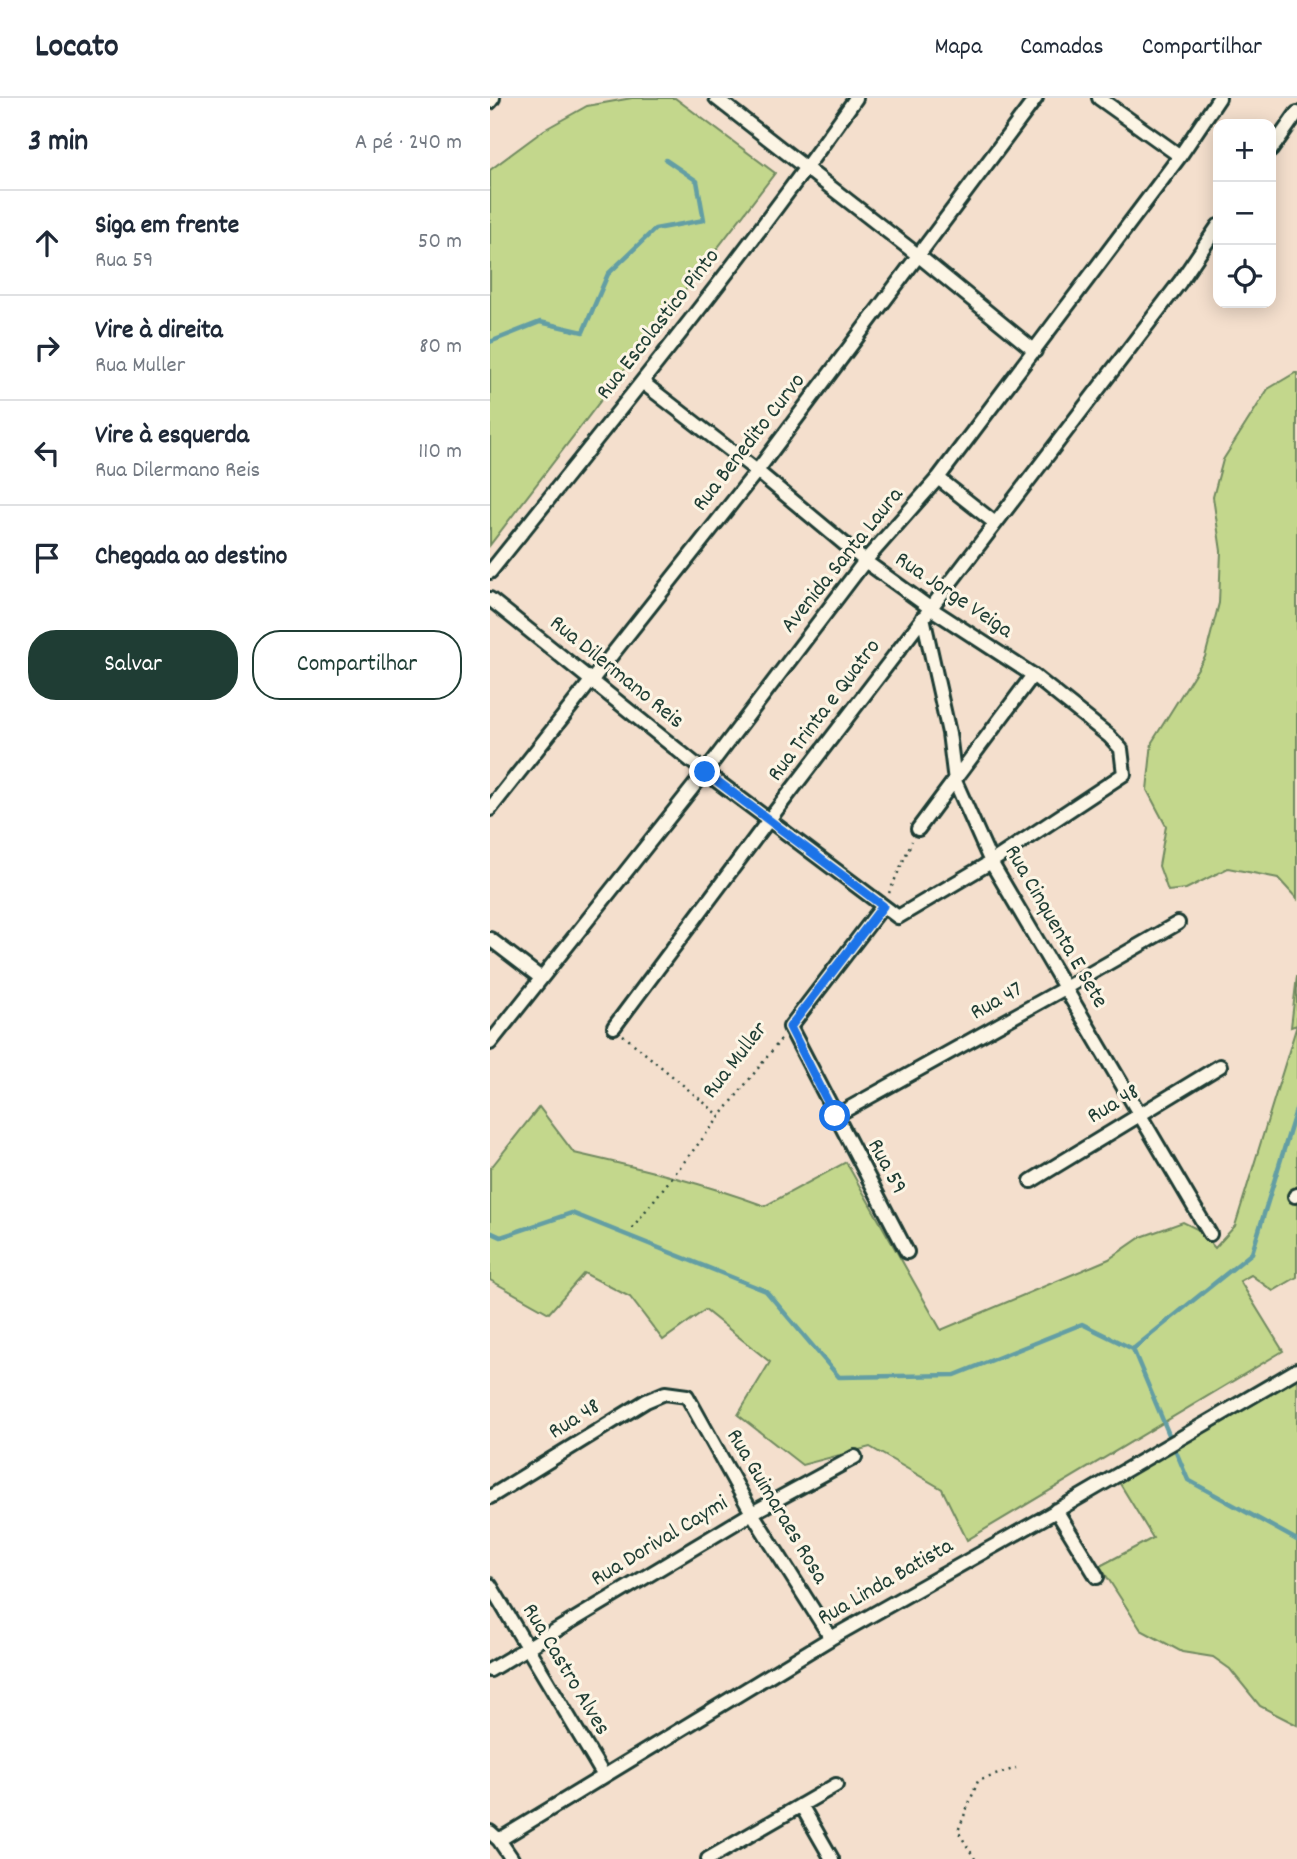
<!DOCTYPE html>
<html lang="pt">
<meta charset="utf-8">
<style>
body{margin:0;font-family:Dekko,sans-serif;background:#f2f2f3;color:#1f2937}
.controls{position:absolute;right:21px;top:21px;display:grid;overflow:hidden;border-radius:14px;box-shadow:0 4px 18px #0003}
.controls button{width:63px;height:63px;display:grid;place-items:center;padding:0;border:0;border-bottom:2px solid #e0e1e3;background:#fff;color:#1f2937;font:35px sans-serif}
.stop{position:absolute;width:21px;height:21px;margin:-16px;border:5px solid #1a73e8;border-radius:50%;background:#fff}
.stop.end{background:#1a73e8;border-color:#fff;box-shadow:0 2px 7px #0008}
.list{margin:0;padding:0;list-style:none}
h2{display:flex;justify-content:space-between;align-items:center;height:91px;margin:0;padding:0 28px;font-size:30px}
h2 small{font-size:23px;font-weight:400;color:#747a83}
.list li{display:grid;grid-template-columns:46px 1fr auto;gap:21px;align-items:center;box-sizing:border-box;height:105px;padding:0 28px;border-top:2px solid #e0e1e3}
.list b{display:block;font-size:26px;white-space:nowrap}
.list p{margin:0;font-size:23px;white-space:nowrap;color:#747a83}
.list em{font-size:23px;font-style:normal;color:#747a83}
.actions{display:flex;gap:14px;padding:21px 28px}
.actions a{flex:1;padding:16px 0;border:2px solid #1f3d34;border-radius:28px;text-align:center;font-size:24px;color:#1f3d34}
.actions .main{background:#1f3d34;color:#fff}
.icon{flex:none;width:38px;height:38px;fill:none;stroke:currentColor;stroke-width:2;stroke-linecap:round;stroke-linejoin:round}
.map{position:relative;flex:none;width:807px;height:1761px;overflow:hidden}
header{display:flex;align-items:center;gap:42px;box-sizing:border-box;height:98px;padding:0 35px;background:#fff;border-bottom:2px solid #e0e1e3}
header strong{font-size:33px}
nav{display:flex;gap:38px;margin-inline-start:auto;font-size:24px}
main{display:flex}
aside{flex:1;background:#fff}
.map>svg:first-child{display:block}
</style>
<header>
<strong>Locato</strong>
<nav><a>Mapa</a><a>Camadas</a><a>Compartilhar</a></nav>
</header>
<main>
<aside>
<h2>3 min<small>A pé · 240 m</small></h2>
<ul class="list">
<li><svg class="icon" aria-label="ahead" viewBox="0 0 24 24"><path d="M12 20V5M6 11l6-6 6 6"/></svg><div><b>Siga em frente</b><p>Rua 59</p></div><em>50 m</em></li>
<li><svg class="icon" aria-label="right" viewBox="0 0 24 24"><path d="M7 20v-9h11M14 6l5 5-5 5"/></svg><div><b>Vire à direita</b><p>Rua Muller</p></div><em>80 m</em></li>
<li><svg class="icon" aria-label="left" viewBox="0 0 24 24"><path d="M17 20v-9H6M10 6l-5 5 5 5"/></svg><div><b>Vire à esquerda</b><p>Rua Dilermano Reis</p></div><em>110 m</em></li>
<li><svg class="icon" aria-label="arrive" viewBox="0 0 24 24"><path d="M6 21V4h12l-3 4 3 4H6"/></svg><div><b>Chegada ao destino</b></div></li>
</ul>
<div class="actions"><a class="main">Salvar</a><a>Compartilhar</a></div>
</aside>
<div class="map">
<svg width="807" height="1761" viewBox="0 0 807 1761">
<rect width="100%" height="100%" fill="#f4dfcd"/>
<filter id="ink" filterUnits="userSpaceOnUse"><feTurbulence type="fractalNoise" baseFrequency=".0143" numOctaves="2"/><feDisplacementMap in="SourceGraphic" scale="14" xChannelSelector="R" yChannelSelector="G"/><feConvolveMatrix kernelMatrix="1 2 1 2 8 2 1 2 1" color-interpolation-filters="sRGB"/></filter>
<g filter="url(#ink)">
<!-- green -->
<path fill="#c3d78c" stroke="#718a60" stroke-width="2" d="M142 0H185L285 75 0 447V72L54 32 97 8Z
M805 275H807V801L788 780 738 770 696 791 678 793 669 768 676 728 657 692 662 644 715 559 729 505 731 453 723 399 733 362 778 291Z
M807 878V1179L783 1193 761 1177 750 1183 793 1253 477 1442 452 1391 380 1349 312 1367 248 1317 280 1264 215 1212 173 1242 140 1199 94 1175 59 1215 0 1182V1071L49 1009 84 1055C150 1070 213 1085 275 1108L356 1064 451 1232 619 1161 651 1139 693 1124 709 1132 725 1150 745 1128 807 927 801 929Z
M807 1281V1627L770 1608 740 1571 723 1559 692 1554 651 1532 610 1468 663 1440 629 1384Z"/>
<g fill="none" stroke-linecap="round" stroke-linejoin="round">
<!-- stream -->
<path stroke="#639ea4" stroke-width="4.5" d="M0 244 50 224 93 234 118 176 165 131 214 122 207 83 176 62
M0 1134 11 1139 82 1115 276 1193 349 1279 465 1277 592 1226 643 1251 762 1155 807 1009
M643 1251 698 1382 807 1442"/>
<defs>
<path id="minor" d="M226 0 429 158 545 253
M609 0 690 58
M0 4 3 0
M781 52 807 15
M448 380 505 425
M0 474C125 318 251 163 366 0
M0 501 215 674 408 819 501 764 634 676 631 651 619 638 543 577 440 510 375 463 267 373 152 284
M433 519 459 635 465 683 501 764 720 1136
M0 711 267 373 546 0
M428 731 543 577
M393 808 300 929 417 1154
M0 841 51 880
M124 929 278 723 690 184 728 128
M0 945 215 674 375 463 448 380 690 58 729 0
M345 1018 575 890 688 825
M541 1083 730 968
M805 1098 807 1097
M0 1399 156 1303 175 1295 197 1298 262 1415 341 1540
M566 1412 607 1479
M0 1487 114 1678
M0 1572 262 1415 365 1359
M311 1707 342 1761
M0 1734 9 1742 22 1761
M9 1742 341 1540 559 1417 807 1272
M218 1761 346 1687"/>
</defs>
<!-- minor casing -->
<use href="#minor" stroke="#1f3d34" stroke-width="18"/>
<!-- path -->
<path stroke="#1f3d34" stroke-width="2.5" stroke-dasharray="2 5" stroke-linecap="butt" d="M399 795 422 743
M133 937 230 1018
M142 1130 292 940
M485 1761 468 1733 488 1683 526 1670"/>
<!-- minor -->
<use href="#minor" stroke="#fcf5e5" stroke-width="12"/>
</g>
</g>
<g fill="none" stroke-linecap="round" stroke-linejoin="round" filter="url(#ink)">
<!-- route -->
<path stroke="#1a73e8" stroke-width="9" d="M215 674 393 808 300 929 345 1018"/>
</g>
<g text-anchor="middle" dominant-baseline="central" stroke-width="6" stroke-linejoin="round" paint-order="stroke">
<!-- street labels -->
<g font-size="23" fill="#1f3d34" stroke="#fcf5e5">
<text transform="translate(169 227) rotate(-52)">Rua Escolastico Pinto</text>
<text transform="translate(260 345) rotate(-52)">Rua Benedito Curvo</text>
<text transform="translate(353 463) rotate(-51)">Avenida Santa Laura</text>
<text transform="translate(463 498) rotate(34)">Rua Jorge Veiga</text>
<text transform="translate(126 575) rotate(39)">Rua Dilermano Reis</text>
<text transform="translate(335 613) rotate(-53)">Rua Trinta e Quatro</text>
<text transform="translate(565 829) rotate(60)">Rua Cinquenta E Sete</text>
<text transform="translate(507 904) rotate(-29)">Rua 47</text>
<text transform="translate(246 963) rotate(-52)">Rua Muller</text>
<text transform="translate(624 1007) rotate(-31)">Rua 48</text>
<text transform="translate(396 1069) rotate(62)">Rua 59</text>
<text transform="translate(85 1322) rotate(-32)">Rua 48</text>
<text transform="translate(286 1409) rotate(59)">Rua Guimaraes Rosa</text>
<text transform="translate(170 1444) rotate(-31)">Rua Dorival Caymi</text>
<text transform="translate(396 1485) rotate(-30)">Rua Linda Batista</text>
<text transform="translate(75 1572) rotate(59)">Rua Castro Alves</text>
</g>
</g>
</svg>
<div class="controls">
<button>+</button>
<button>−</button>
<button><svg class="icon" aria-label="locate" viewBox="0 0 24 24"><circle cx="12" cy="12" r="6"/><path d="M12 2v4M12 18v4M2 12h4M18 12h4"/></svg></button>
</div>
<div class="stop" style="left:345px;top:1018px"></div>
<div class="stop end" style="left:215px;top:674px"></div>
</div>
</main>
